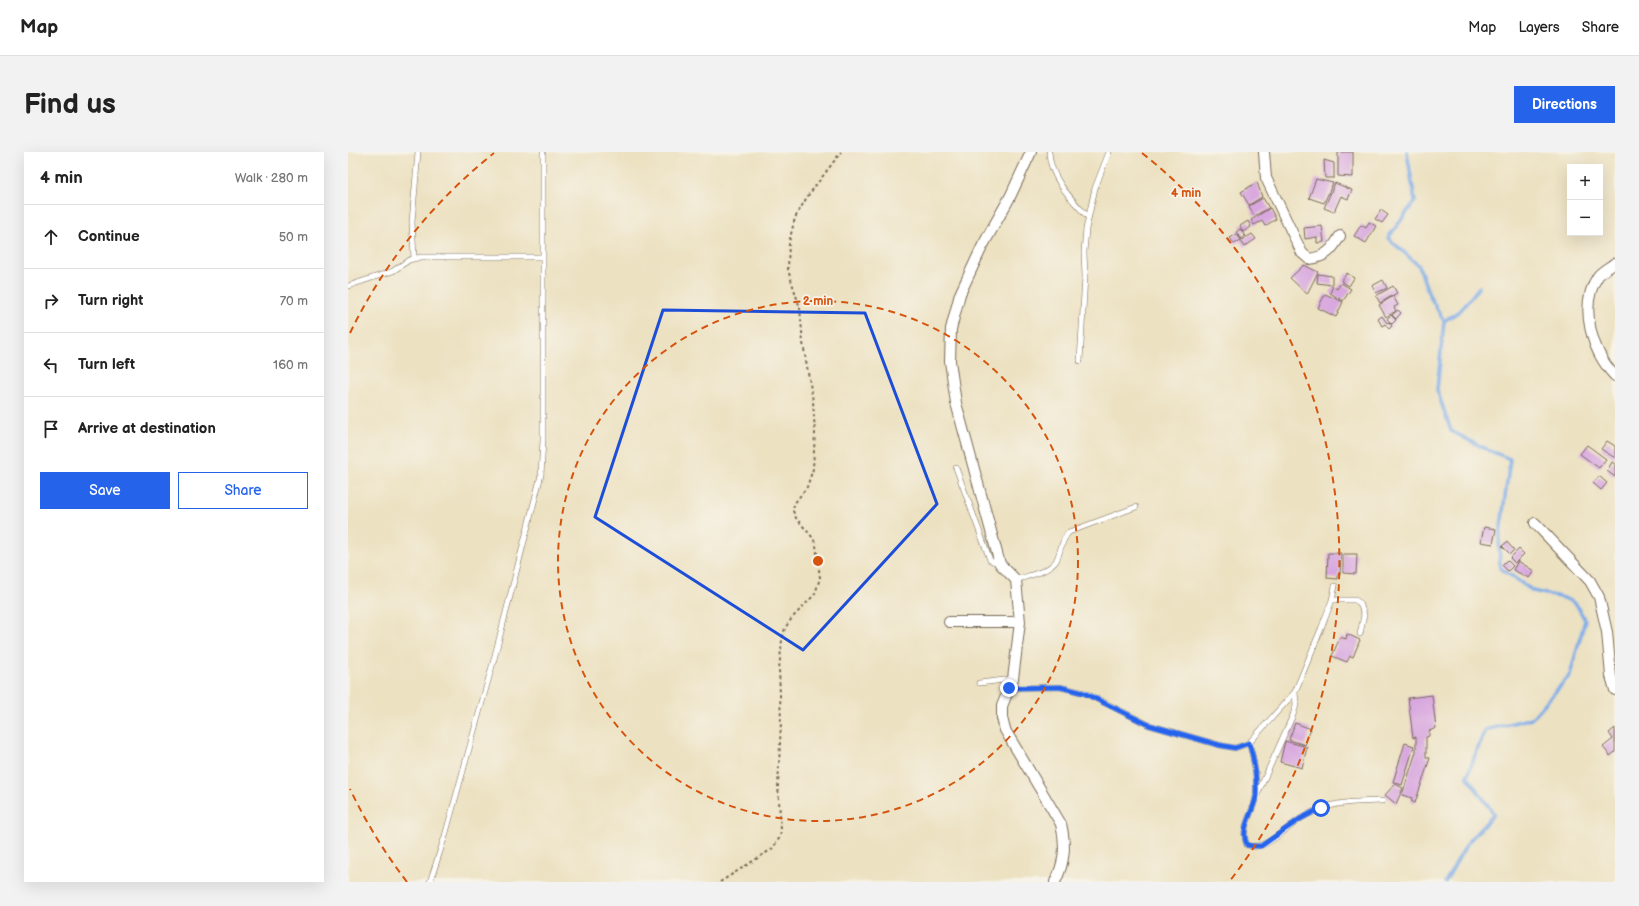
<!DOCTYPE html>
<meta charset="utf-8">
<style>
body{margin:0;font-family:"Balsamiq Sans",sans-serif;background:#f2f2f2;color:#222}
.controls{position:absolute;right:12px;top:12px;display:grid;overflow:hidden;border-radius:0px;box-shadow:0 4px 16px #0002}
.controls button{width:36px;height:36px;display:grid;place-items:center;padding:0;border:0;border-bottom:1px solid #e0e0e0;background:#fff;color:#222;font:20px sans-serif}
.stop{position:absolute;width:12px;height:12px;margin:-9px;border:3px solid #2563eb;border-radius:50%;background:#fff}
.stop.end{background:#2563eb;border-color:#fff;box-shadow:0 1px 4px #0008}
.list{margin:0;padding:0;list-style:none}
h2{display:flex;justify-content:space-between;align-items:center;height:52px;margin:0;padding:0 16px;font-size:17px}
h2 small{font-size:13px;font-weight:400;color:#767676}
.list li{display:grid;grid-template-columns:26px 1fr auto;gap:12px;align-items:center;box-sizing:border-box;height:64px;padding:0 16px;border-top:1px solid #e0e0e0}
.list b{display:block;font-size:15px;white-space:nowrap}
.list em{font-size:13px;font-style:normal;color:#767676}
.actions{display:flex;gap:8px;padding:12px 16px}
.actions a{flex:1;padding:9px 0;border:1px solid #2563eb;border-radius:0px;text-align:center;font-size:14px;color:#2563eb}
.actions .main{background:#2563eb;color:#fff}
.icon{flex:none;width:22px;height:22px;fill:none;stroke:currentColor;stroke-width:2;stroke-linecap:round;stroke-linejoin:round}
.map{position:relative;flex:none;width:1267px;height:730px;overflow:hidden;border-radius:0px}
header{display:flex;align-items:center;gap:24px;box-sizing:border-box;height:56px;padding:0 20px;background:#fff;border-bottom:1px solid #e0e0e0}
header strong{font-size:19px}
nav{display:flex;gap:22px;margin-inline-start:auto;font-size:14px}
.intro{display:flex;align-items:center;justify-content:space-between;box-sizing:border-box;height:96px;padding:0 24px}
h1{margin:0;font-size:28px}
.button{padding:10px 18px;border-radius:0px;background:#2563eb;color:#fff;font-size:14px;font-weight:700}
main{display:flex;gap:24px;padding:0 24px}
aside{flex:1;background:#fff;border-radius:0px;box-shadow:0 4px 16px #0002}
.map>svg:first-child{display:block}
</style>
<header>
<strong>Map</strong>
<nav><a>Map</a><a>Layers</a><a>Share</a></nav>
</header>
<div class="intro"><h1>Find us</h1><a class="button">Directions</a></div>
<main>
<aside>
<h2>4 min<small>Walk · 280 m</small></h2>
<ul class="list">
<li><svg class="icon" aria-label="ahead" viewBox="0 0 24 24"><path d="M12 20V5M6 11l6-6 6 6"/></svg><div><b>Continue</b></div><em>50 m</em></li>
<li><svg class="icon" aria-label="right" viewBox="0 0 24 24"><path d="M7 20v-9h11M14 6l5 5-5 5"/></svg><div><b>Turn right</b></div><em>70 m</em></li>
<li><svg class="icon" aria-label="left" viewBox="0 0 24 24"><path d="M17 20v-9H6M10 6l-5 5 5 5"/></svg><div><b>Turn left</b></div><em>160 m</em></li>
<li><svg class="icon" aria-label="arrive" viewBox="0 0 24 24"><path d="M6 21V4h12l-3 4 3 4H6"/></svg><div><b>Arrive at destination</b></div></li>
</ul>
<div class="actions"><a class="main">Save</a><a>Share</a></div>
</aside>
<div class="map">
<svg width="1267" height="730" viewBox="0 0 1267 730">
<rect width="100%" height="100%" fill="#f7f3e8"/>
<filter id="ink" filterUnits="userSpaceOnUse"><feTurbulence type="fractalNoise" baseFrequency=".025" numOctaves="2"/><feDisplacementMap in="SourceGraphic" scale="8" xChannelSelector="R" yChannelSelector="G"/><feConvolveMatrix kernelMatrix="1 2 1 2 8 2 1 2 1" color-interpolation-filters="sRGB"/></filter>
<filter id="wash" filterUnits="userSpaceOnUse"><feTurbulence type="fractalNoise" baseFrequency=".012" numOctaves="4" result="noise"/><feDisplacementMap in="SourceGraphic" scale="16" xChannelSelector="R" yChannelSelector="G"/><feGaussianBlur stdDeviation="0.9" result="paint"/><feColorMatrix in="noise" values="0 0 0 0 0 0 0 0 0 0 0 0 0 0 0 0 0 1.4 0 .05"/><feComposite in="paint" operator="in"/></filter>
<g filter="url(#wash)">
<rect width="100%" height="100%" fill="#ece1c1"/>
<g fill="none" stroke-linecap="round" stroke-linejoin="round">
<!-- stream -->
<path stroke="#7eade8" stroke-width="3.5" d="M1059 0 1067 49 1040 86 1071 114 1081 143 1096 169
M1097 730 1120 690 1146 662 1119 624 1137 578 1184 566 1222 523 1237 468 1228 452 1216 446 1185 439 1152 416 1151 390 1162 307 1140 298 1103 279 1089 238 1096 169 1113 158 1131 135"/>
</g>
<g id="blocks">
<!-- building -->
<path fill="#d8a7df" d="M990 0H1005V25L990 24Z
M976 8 986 11V26H977Z
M968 27 985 31 976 51 961 46Z
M909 30 914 45 901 53 893 40Z
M987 31 1004 38 1000 47 993 44 986 60 976 56Z
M915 46 921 56 906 64 901 54Z
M922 56 928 67 917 74 914 69 906 73 903 68Z
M1033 58 1040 63 1034 71 1027 67Z
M900 69 903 75 895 80 892 74Z
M1021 70 1028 74 1018 91 1006 84 1013 73 1018 76Z
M974 74 976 90 969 91V85L957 87 956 76Z
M892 77 897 84 893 87 888 80Z
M889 82 893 88 886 92 882 86Z
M904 82 908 87 896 95 892 89Z
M956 113 970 120 959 142 942 126Z
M999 121 1006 126 1001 134 993 129Z
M970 122 984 124V133L969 131Z
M1035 128 1039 136 1028 141 1024 134Z
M993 131 1003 137 995 149 982 141 985 134 989 137Z
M1045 134 1049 141 1032 151 1028 144Z
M977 142 995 150 988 165 970 156Z
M1045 144 1050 153 1046 155 1048 159 1038 165 1031 153Z
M1050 158 1053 161 1048 167 1044 163Z
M1043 163 1048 168 1044 172 1039 167Z
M1034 164 1039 171 1041 170 1044 174 1041 177 1037 172 1034 174 1030 167Z
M1259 289 1267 294V306L1253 297Z
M1239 293 1258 307 1251 316 1232 302Z
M1264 310 1267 312V325L1259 319Z
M1251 324 1259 331 1253 338 1245 331Z
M1136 375 1148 377 1145 392 1133 390Z
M1159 390 1166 398 1162 402 1154 394Z
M1171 397 1176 402 1167 411 1162 406Z
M980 401H993L992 423 990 422V427L979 426Z
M995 402H1009L1008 422 995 421Z
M1159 408 1165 414 1160 419 1154 413Z
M1170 409 1186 419 1181 426 1165 418Z
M999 482 1012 488 1005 505 1002 504 999 510 984 504 992 485 998 487Z
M1084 543 1088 576 1081 579V584L1078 585V605L1082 606 1067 651 1063 649 1064 646 1054 643 1068 600V585L1065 586 1060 546Z
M947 571 963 577 957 593 941 588Z
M1267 576V600L1262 604 1255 595 1265 587 1261 581Z
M937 589 959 595 954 616 932 610Z
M1057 591 1066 594 1054 633 1045 630Z
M1047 632 1055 636 1048 652 1037 643Z"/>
</g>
</g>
<g filter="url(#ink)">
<use href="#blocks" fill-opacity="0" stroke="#796a57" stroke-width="1"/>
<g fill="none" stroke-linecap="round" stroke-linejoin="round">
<defs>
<path id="lane" d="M701 0C702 26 723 47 740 65
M66 106 64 70 70 0
M0 134 45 119 61 108 73 105H195
M732 209 737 124 736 100 738 77 747 36 761 0
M608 316 642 408 652 412
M668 428C679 424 701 420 708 409 713 400 713 388 721 380L788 355
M984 448H1007L1012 451 1016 463 1012 482
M631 531 665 527
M661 536 712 535 737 541 801 573 871 593 887 596 901 591 947 540 973 477 984 448 987 434
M901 591C907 609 909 625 908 644 906 660 891 676 899 693 917 700 938 676 952 667 981 649 1001 650 1034 649
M909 643 945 563 948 553 947 540
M82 730 97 684 146 507 193 323 195 288V0"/>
<path id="street" d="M683 0 662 45 634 95 612 142 603 177 602 209 608 251 652 412 668 428 672 470 665 527 654 554V566L657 578 713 672C718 693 717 710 707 730
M916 0 918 26 954 101 961 107C978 105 984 98 992 84
M1267 111C1262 115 1254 119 1250 124 1230 154 1244 200 1267 224
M1187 371 1242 429 1251 445 1259 480 1263 524 1267 538
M601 470H672"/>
</defs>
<!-- lane casing -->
<use href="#lane" stroke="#796a57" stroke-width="6"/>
<!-- street casing -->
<use href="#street" stroke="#796a57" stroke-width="12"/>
<!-- path -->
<path stroke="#796a57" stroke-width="2" stroke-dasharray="3 3" stroke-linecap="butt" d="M372 730 424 697 432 685 433 678 430 634 433 570 431 517 434 488 437 476 444 466 467 442 472 426 468 393 465 386 448 366 445 359 446 352 459 335 465 317 467 281 465 249 455 191 452 156 440 118 441 90 447 66 459 45 493 0"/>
<!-- lane -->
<use href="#lane" stroke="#fff" stroke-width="5"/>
<!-- street -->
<use href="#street" stroke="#fff" stroke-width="10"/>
</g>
</g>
<g fill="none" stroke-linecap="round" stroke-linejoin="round" filter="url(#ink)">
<!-- route -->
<path stroke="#2563eb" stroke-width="5" d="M661 536 712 535 736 541 801 573 871 593 887 596 901 591C907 609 909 625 908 644 906 660 891 676 899 693L904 694H913L952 667 973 656"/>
</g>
<!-- marked area -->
<path fill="none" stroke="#1d4ed8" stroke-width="3" stroke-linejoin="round" d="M315 158 517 161 589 352 455 498 247 365Z"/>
<!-- distance rings -->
<g fill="none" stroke="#d7540e" stroke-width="2" stroke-dasharray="7 5">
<circle cx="470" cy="409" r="260"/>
<path d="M59 730A521 521 0 0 1 2 637M2 181A521 521 0 0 1 146 1M794 1A521 521 0 0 1 881 730"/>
</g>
<circle cx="470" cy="409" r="6" fill="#d7540e" stroke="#f7f3e8" stroke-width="2"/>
<g font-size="12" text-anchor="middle" font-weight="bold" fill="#d7540e" stroke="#f7f3e8" stroke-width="3.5" stroke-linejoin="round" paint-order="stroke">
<text x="838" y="45">4 min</text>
<text x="470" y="153">2 min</text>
</g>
</svg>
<div class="controls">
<button>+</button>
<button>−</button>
</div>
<div class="stop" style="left:973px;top:656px"></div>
<div class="stop end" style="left:661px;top:536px"></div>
</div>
</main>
